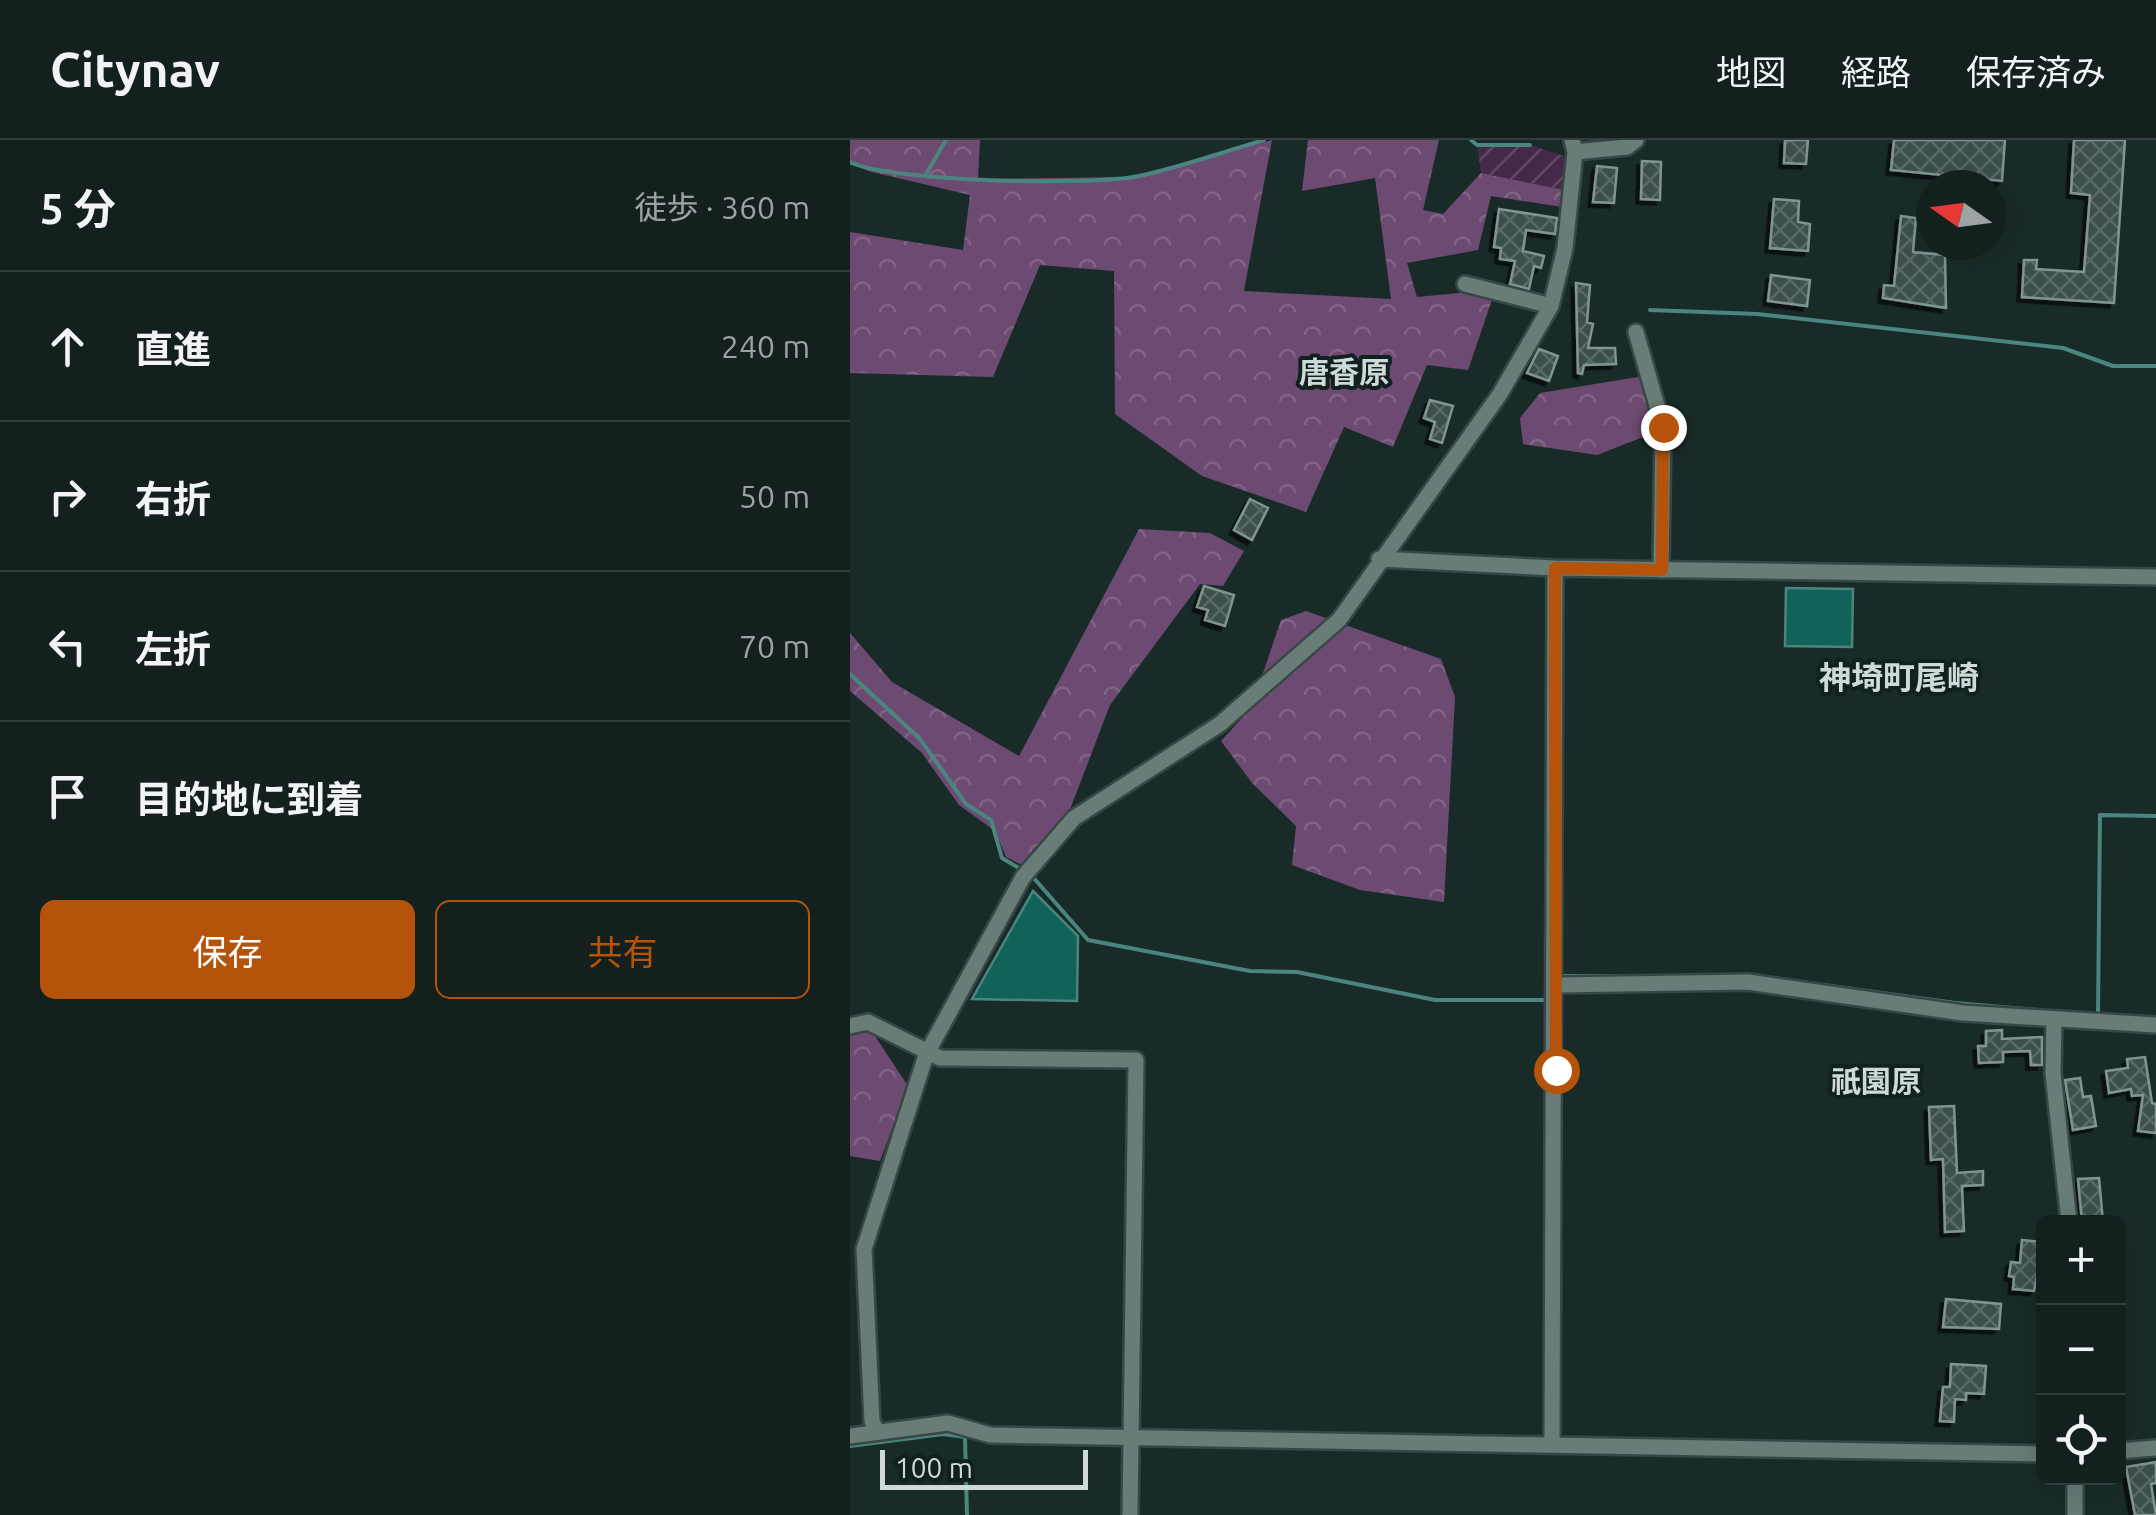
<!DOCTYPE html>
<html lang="ja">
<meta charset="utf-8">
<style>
body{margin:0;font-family:Ubuntu,"Noto Sans JP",sans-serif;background:#1c2827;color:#f1f3f6}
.controls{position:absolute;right:30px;bottom:30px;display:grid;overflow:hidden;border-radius:15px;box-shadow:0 10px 40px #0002}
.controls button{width:90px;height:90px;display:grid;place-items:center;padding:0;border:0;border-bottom:2px solid #323e3c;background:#13201e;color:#f1f3f6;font:50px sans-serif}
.compass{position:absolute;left:1066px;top:30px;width:90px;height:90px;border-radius:50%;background:#13201e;box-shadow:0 10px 40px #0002;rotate:284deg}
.scale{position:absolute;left:30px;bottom:25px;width:208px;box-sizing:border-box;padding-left:10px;border:5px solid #cfdad8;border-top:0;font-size:28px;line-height:35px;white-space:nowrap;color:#cfdad8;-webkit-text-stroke:8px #10211f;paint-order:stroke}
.stop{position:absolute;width:30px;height:30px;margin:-22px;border:8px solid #b45309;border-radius:50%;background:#fff}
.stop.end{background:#b45309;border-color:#fff;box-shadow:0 2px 10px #0008}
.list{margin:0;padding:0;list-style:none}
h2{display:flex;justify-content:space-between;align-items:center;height:130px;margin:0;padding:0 40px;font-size:42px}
h2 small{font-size:32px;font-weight:400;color:#9da3a4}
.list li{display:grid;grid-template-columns:65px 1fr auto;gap:30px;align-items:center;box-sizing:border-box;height:150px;padding:0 40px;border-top:2px solid #323e3c}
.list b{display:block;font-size:38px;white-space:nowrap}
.list em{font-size:32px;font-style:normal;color:#9da3a4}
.actions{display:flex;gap:20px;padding:30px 40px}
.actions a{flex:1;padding:22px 0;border:2px solid #b45309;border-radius:15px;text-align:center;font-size:35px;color:#b45309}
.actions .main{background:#b45309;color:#fff}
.icon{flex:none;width:55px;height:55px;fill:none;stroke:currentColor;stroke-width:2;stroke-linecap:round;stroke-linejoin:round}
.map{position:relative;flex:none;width:1306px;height:1375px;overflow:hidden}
header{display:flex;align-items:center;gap:60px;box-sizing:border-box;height:140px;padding:0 50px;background:#13201e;border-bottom:2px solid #323e3c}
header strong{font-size:48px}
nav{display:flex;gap:55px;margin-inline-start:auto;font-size:35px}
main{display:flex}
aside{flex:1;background:#13201e}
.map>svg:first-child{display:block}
</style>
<header>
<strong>Citynav</strong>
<nav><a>地図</a><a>経路</a><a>保存済み</a></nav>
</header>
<main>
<aside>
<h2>5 分<small>徒歩 · 360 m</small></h2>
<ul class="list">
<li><svg class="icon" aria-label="ahead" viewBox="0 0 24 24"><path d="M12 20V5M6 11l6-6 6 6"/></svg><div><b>直進</b></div><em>240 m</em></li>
<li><svg class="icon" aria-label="right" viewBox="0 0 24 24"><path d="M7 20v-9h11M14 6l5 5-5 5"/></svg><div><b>右折</b></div><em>50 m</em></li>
<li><svg class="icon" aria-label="left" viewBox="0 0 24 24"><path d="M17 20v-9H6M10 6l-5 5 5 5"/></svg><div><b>左折</b></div><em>70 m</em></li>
<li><svg class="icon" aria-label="arrive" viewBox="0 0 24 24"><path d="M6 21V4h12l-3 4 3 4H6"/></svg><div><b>目的地に到着</b></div></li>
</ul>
<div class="actions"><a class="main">保存</a><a>共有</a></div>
</aside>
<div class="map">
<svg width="1306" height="1375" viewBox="0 0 1306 1375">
<defs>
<pattern id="forest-crowns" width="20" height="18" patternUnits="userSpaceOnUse" patternTransform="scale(2.5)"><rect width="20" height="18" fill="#6d4a71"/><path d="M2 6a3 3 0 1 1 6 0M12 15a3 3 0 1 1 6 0" fill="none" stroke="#816484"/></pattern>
<pattern id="garden-furrows" width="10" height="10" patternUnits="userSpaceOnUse" patternTransform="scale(2.5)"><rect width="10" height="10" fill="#46294a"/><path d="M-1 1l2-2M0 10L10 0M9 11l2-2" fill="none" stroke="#604763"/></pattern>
<pattern id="building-cross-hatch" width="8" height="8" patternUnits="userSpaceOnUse" patternTransform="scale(2.5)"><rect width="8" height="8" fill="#3d504d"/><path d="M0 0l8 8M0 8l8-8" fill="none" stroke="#586966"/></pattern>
<filter id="shadow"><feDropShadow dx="-4.5" dy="4.5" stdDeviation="0" flood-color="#0009"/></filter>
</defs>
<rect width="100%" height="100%" fill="#192b28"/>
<!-- forest -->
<path fill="url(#forest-crowns)" d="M0 0H130L128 39 286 37 422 0 394 151 541 159 525 38 452 51 458 0H589L573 70 593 74 631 33 715 50 712 67 641 56 628 110 557 123 567 157 619 152 643 157 618 230 577 225 543 307 494 287 456 372 352 336 265 274 264 131 190 125 143 237 0 233V92L113 110 120 55 18 31 0 22Z
M794 236 808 291 747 315 673 304 670 278 690 253Z
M289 389 360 393 394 411 373 446 350 444 260 565 219 672 172 725 156 717 145 691 109 665 72 613 0 551V493L42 542 169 616Z
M456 471 591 519 605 557 594 762 510 750 442 725 446 686 402 643 371 601 401 568 431 480Z
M19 887 58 946 30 1021 0 1016V891Z"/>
<!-- garden -->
<path fill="url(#garden-furrows)" d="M627 5H680L717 17 715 50 631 33Z"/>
<!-- water -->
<path fill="#116259" stroke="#4a867f" stroke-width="2.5" d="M936 448 1003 449 1002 507 935 506Z
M183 751 228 796 227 861 122 859Z"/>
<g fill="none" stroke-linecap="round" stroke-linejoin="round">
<!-- stream -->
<path stroke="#4a867f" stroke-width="4" d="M621 0 627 5H680
M751 2 768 0
M0 22C40 42 242 46 289 36 331 27 373 12 414 0
M75 36 96 0
M800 170 907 174 1213 208 1263 226H1306
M0 534 70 599 116 664 141 680 152 718 174 731
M182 736 238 800 400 831 447 832 585 860H696
M900 835 1105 863 1198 871
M711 836H776
M1248 875 1250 675 1306 676
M0 1306 93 1294 115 1297 117 1375"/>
</g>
<!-- building -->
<path fill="url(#building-cross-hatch)" stroke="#809591" stroke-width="2.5" filter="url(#shadow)" d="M935 0H958L956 24 934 23Z
M1044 0H1155L1152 41 1041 30Z
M1224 0H1275L1264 163 1172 157 1174 120H1187L1186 129 1234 132 1240 55 1221 53Z
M792 21 811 22 810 60 791 59Z
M747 26 767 28 764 63 743 62Z
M924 59 949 61 948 82 960 84 958 111 920 108Z
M649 69 707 78 705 94 676 90 673 111 694 116 691 128 684 126 679 149 660 144 665 121 650 119 651 108 644 107Z
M1051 76 1066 78 1063 112 1095 115 1096 168 1033 158 1034 145 1044 146Z
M921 135 960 140 957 166 918 161Z
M726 143 740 145 737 182 743 184 738 208H765L766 224 734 225 732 234 728 233Z
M689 209 708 216 699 241 677 233Z
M580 260 603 266 592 303 580 299 585 282 574 278Z
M400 359 418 368 402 400 384 390Z
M354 446 384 455 375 486 355 480 358 470 347 467Z
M1152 890V899L1192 897V925H1181L1180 911 1153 912V922L1129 923 1128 906H1136V891Z
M1295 917 1302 963 1306 964V993L1288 991 1293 955 1282 956 1281 949 1259 953 1256 931 1278 928 1277 919Z
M1230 938 1233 957 1241 956 1246 986 1223 990 1215 940Z
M1104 966 1107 1033 1133 1031V1045L1112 1046 1114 1091 1095 1092 1093 1019 1081 1020 1079 967Z
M1249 1038 1253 1082H1232L1228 1039Z
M1172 1100 1194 1102 1184 1151 1163 1149 1164 1137 1159 1136 1161 1122 1170 1123Z
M1096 1159 1151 1164 1149 1189 1093 1187Z
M1101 1224 1136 1226 1134 1254 1116 1253V1260L1105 1259 1104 1282 1090 1281 1093 1247H1100Z
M1306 1322V1343L1301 1344 1306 1375H1285L1276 1327Z"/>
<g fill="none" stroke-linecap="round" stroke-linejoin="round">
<defs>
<path id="street" d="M725 12 777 7 786 0
M615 144 701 166
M786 192 813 287 811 430
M529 419 705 428 1306 437
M707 845 898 842 1113 873 1306 885
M1204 879 1203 933 1219 1082
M0 886 18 882 90 918 286 920 280 1375
M27 1292 22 1281 14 1109 76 915 173 737 224 678 370 584 489 480 650 254 701 166 715 108 725 12 722 0
M0 1296 98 1283 140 1295 1194 1314
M702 1304 705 428
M1268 1311 1306 1308
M1225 1375V1338"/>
</defs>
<!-- street casing -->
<use href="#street" stroke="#384745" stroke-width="20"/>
<!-- street -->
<use href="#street" stroke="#687c78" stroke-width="15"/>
</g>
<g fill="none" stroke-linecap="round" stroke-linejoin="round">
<!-- route -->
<path stroke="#b45309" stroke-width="12" d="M706 930 705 428 812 430 813 287"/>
</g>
<g text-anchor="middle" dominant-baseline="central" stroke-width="8" stroke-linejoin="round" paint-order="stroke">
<!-- neighbourhood labels -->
<g font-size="30" font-weight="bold" fill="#cfdad8" stroke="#10211f">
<text x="494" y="232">唐香原</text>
<text x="1026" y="941">祇園原</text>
</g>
<!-- quarter labels -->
<g font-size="32" font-weight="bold" fill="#cfdad8" stroke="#10211f">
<text x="1049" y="537">神埼町尾崎</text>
</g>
</g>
</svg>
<div class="controls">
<button>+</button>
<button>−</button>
<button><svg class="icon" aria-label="locate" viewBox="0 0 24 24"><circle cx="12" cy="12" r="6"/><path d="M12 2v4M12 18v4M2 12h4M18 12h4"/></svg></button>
</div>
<svg class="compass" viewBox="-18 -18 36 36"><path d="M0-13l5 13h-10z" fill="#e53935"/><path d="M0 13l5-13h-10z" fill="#9da3a4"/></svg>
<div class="scale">100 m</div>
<div class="stop" style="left:706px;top:930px"></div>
<div class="stop end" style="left:813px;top:287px"></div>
</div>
</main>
